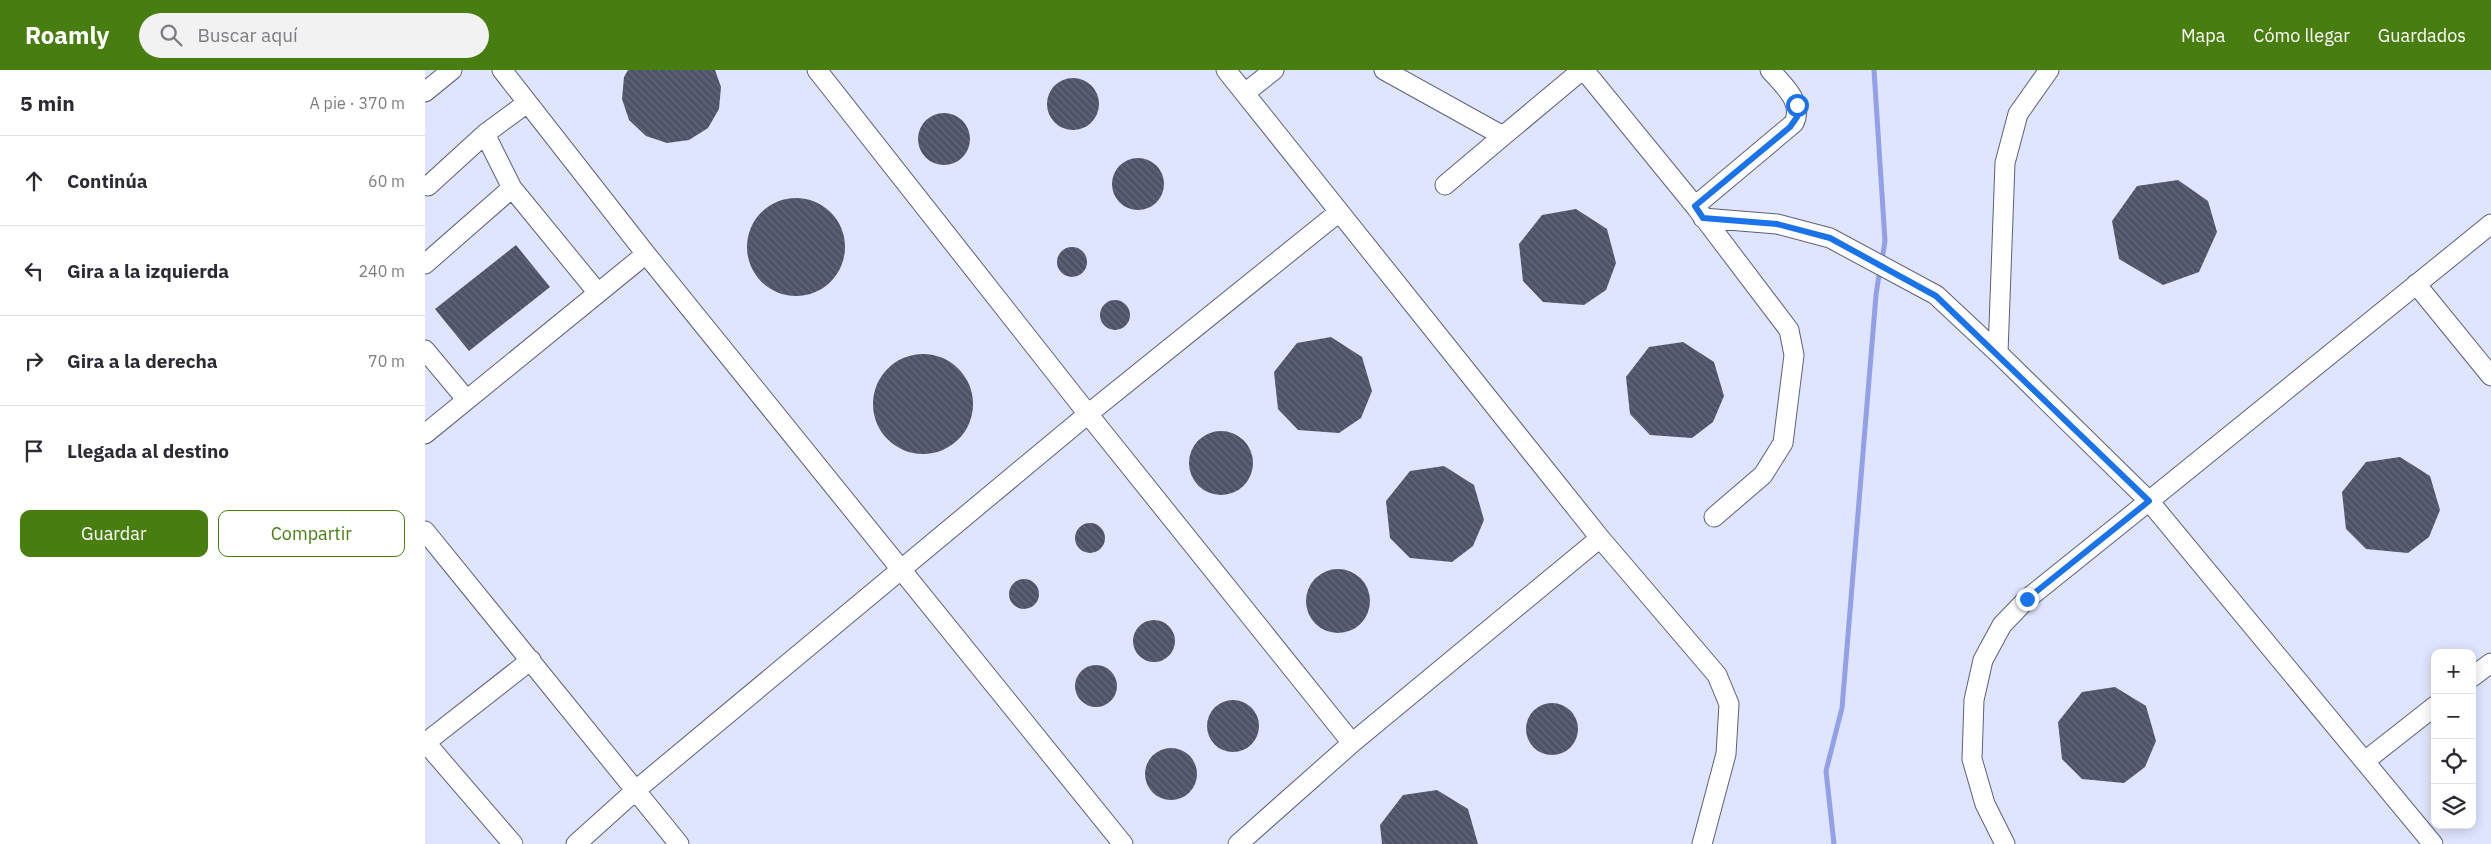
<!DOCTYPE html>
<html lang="es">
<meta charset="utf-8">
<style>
body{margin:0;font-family:"IBM Plex Sans",sans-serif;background:#f2f2f3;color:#2b2b33}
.controls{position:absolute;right:15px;bottom:15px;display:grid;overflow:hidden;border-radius:10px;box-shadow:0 2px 12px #0003}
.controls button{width:45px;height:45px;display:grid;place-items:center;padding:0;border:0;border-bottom:1px solid #e1e1e2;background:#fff;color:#2b2b33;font:25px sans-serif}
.stop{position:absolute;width:15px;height:15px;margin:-11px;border:4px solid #1a73e8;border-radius:50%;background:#fff}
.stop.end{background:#1a73e8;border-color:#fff;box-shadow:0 1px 5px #0008}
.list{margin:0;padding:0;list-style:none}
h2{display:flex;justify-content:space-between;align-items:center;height:65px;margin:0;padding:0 20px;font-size:21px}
h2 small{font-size:16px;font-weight:400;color:#7c7c81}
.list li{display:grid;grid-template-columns:32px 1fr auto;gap:15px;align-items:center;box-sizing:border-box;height:90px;padding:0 20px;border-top:1px solid #e1e1e2}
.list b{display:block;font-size:19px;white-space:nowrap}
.list em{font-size:16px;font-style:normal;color:#7c7c81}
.actions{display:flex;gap:10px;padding:15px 20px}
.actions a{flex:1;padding:11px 0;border:1px solid #487d10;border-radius:10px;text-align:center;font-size:18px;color:#487d10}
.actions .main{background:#487d10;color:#fff}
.icon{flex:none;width:28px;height:28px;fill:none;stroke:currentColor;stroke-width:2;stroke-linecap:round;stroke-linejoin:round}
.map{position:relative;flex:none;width:2066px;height:774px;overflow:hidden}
header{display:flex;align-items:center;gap:30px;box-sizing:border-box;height:70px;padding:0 25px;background:#487d10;color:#fff}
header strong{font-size:24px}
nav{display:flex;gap:28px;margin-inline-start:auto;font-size:18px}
.search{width:350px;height:45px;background:#f2f2f3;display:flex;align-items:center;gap:12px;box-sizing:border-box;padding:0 18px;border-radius:28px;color:#7c7c81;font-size:19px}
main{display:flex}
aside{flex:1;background:#fff}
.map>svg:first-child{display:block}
</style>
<header>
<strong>Roamly</strong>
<div class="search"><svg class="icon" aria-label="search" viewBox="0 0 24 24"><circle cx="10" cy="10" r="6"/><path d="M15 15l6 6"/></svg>Buscar aquí</div>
<nav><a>Mapa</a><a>Cómo llegar</a><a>Guardados</a></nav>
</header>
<main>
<aside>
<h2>5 min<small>A pie · 370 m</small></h2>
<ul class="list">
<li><svg class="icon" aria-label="ahead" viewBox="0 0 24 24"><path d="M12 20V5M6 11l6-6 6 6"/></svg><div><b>Continúa</b></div><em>60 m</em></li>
<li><svg class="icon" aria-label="left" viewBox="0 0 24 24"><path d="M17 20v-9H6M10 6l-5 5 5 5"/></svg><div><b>Gira a la izquierda</b></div><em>240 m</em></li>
<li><svg class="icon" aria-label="right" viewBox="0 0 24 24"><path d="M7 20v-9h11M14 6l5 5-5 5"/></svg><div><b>Gira a la derecha</b></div><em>70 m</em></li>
<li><svg class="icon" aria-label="arrive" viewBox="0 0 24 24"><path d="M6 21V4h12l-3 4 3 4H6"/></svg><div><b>Llegada al destino</b></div></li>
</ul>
<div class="actions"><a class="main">Guardar</a><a>Compartir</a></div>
</aside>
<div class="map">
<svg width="2066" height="774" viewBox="0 0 2066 774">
<defs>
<pattern id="building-back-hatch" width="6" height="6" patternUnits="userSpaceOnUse" patternTransform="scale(1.25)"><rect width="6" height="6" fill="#4e5368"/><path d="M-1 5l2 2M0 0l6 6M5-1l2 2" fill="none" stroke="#65697b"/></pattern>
</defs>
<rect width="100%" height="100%" fill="#dfe5fe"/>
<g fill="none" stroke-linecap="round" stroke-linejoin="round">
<!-- stream -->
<path stroke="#92a0e8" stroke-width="5" d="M1449 0 1460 171 1457 190
M1409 774 1401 701 1417 638 1451 225 1455 198"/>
</g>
<!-- building -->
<path fill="url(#building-back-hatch)" d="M203 0H290L296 17 294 39 283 58 264 70 242 73 221 66 204 50 197 29 199 7Z
M622 34a26 26 0 1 1 52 0a26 26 0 1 1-52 0Z
M493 69a26 26 0 1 1 52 0a26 26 0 1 1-52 0Z
M687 114a26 26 0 1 1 52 0a26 26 0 1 1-52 0Z
M1753 110 1783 131 1792 162 1774 202 1738 215 1694 189 1687 151 1712 116Z
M322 177a49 49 0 1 1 98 0a49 49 0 1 1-98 0Z
M1151 139 1182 159 1191 193 1181 220 1159 235 1118 232 1098 211 1094 174 1117 145Z
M91 175 125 217 44 281 10 239Z
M632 192a15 15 0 1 1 30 0a15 15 0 1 1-30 0Z
M675 245a15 15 0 1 1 30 0a15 15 0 1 1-30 0Z
M906 267 937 287 947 321 936 348 914 363 873 360 853 339 849 302 872 273Z
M1258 272 1289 292 1299 326 1288 352 1267 368 1225 365 1205 344 1201 307 1224 277Z
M448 334a50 50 0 1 1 100 0a50 50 0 1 1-100 0Z
M764 393a32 32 0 1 1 64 0a32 32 0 1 1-64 0Z
M1975 387 2005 406 2015 440 2004 467 1983 483 1941 479 1921 459 1917 422 1941 392Z
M1019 396 1049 415 1059 450 1048 476 1027 492 985 488 965 468 961 431 985 401Z
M650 468a15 15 0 1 1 30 0a15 15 0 1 1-30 0Z
M881 531a32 32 0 1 1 64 0a32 32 0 1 1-64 0Z
M584 524a15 15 0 1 1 30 0a15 15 0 1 1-30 0Z
M708 571a21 21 0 1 1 42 0a21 21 0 1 1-42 0Z
M650 616a21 21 0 1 1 42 0a21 21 0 1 1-42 0Z
M1690 617 1721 636 1731 671 1720 697 1699 713 1657 709 1637 689 1633 652 1657 622Z
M782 656a26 26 0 1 1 52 0a26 26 0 1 1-52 0Z
M1101 659a26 26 0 1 1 52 0a26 26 0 1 1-52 0Z
M720 704a26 26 0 1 1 52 0a26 26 0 1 1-52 0Z
M1012 720 1043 739 1053 774H957L955 755 978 725Z"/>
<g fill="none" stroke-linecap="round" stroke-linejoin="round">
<defs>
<path id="minor" d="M77 0 221 184 698 774
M392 0 663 344 927 673
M801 0 1175 468 1292 605 1304 634 1301 684 1277 774
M959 0 1078 66 1157 0
M1159 0 1270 136 1364 260 1369 285 1358 373 1338 405 1289 447
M0 22 27 0
M820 23 849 0
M1020 115 1078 66
M3 116 60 64 102 33
M87 118 173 223
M1270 136 1369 53C1379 32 1358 15 1345 0
M1278 148 1352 154 1405 168 1511 225 1573 283
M0 194 87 118 60 64
M1991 214 2066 306
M0 280 41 329
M0 364 221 184
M0 461 254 774
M2047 607 2066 593
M0 673 106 590
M1 673 88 774
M1940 691 2010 636
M151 774 211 720 663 344 914 142
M813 774 927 673 1175 468
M1580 774 1560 734 1547 689 1549 630 1558 590 1577 555 1602 529 1724 431 1573 283 1580 93 1593 44 1624 0
M2008 774 1724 431 2066 154"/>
</defs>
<!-- minor casing -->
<use href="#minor" stroke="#5c6176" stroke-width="21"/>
<!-- minor -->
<use href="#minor" stroke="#fff" stroke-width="19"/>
</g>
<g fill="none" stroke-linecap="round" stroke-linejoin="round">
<!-- route -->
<path stroke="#1a73e8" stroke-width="6" d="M1372 35V47L1365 57 1270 136 1278 148 1352 154 1405 168 1511 226 1724 431 1602 529"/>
</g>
</svg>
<div class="controls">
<button>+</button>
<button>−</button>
<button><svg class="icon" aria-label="locate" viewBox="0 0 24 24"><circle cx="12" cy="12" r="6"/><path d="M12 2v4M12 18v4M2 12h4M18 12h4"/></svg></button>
<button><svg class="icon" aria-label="layers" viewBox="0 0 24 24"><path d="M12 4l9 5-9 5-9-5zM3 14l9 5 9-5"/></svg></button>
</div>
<div class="stop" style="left:1372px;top:35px"></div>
<div class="stop end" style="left:1602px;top:529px"></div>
</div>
</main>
